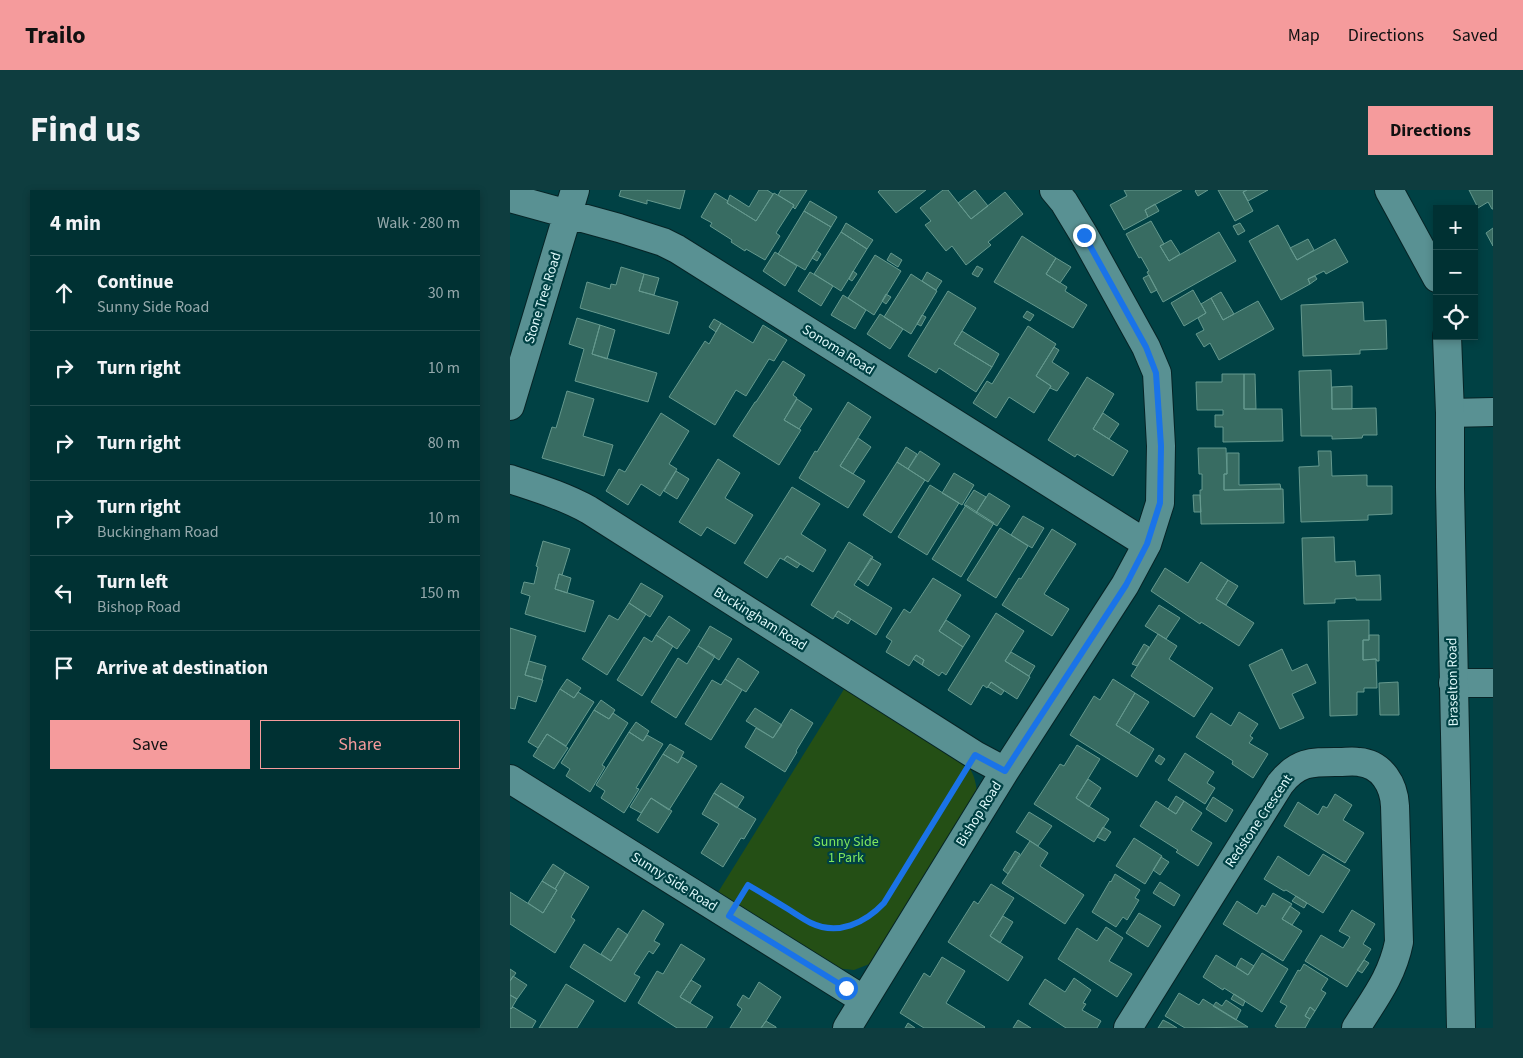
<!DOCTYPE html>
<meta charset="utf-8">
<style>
body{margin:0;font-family:"Source Sans 3",sans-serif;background:#0e3d3f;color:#f1f3f6}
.controls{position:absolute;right:15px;top:15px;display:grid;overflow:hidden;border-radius:0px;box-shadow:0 2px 8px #0003}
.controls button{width:45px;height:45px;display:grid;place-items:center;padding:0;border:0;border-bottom:1px solid #224c4e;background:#003133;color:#f1f3f6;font:25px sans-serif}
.stop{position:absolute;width:15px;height:15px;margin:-11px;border:4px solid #1a73e8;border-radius:50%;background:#fff}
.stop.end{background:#1a73e8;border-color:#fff;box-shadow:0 1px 5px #0008}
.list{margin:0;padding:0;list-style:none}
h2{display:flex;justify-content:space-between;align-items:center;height:65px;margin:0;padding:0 20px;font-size:21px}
h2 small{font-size:16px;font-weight:400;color:#95a9ac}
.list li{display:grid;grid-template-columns:32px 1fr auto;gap:15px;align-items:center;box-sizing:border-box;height:75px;padding:0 20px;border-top:1px solid #224c4e}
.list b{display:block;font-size:19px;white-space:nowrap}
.list p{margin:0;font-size:16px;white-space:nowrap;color:#95a9ac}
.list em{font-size:16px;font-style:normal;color:#95a9ac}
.actions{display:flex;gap:10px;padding:15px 20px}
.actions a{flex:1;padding:11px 0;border:1px solid #f59b9c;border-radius:0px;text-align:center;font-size:18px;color:#f59b9c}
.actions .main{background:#f59b9c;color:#111}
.icon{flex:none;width:28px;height:28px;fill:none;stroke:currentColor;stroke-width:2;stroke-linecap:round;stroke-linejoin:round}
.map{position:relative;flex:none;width:983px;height:838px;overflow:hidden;border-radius:0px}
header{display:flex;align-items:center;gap:30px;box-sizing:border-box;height:70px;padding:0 25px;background:#f59b9c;color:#111}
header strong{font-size:24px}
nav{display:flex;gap:28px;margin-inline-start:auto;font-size:18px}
.intro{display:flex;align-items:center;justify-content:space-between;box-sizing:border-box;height:120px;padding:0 30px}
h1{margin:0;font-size:35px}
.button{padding:12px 22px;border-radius:0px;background:#f59b9c;color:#111;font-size:18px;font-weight:700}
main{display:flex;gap:30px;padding:0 30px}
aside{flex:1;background:#003133;border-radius:0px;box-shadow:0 2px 8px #0003}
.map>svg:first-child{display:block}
</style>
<header>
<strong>Trailo</strong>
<nav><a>Map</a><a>Directions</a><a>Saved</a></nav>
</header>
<div class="intro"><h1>Find us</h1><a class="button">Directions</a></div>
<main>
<aside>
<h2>4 min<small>Walk · 280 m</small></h2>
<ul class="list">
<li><svg class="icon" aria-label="ahead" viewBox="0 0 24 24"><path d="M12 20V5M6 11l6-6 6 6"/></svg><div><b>Continue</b><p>Sunny Side Road</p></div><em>30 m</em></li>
<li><svg class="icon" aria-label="right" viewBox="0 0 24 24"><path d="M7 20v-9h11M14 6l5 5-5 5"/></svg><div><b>Turn right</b></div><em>10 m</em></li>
<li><svg class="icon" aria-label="right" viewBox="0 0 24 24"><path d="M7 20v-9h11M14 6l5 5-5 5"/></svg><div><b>Turn right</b></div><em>80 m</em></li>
<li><svg class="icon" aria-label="right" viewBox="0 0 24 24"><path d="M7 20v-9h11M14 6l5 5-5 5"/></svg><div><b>Turn right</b><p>Buckingham Road</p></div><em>10 m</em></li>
<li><svg class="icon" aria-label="left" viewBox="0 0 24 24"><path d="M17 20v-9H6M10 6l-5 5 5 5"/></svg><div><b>Turn left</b><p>Bishop Road</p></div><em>150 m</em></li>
<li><svg class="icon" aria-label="arrive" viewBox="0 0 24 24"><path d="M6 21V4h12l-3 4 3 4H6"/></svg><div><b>Arrive at destination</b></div></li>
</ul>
<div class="actions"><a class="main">Save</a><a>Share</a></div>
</aside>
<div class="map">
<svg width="983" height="838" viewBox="0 0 983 838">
<rect width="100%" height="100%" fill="#004144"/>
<!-- green -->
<path fill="#244f15" d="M336 496 455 571C463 582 466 590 467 604L362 773 344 780 324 778 207 704Z"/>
<!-- building -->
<path fill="#386c62" stroke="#65998e" d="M111 0H175L170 19 137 10V14L109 6Z
M249 0H257L263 4 246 31 217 13 220 5 239 17Z
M271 0H297L285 19 283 17 284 15 268 5Z
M370 0H369H416L386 23 368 2Z
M433 0H438L461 29 495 2 513 24 478 52 481 55 456 75 442 56 436 61 415 35 421 31 410 18Z
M465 0 478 16 461 29 448 13Z
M614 0H672L635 20 638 27 614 40 600 15 617 6Z
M686 0H698L688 6 685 1Z
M708 0H737L733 2 743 21 725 31Z
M737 0H758L738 11 733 2Z
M959 0H983V19H982L978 12 968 18Z
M205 3 218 11 217 13 246 31 264 3 284 15 266 43 270 46 255 70 236 59 235 61 221 52 222 50 200 36 202 33 191 27Z
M300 11 327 27 321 37 294 21Z
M645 14 649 21 638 27 635 20Z
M294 21 321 37 295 80 268 64Z
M641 31 654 54 650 56 659 71 709 42 726 71 653 112 637 82 639 81 631 67 629 68 616 44Z
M336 33 363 50 357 59 331 42Z
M730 33 735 41 728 45 723 36Z
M768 35 787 70 825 49 838 72 816 84 814 81 798 89 800 94 771 110 739 51Z
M983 38V56L976 43Z
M331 42 357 59 331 101 304 84Z
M512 46 546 68 536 84 557 97 555 101 577 115 563 138 484 92Z
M798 49 804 60 787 70 780 58Z
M661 50 670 64 659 71 650 56Z
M307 61 311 64 307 71 302 68Z
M265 62 287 76 275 96 253 81Z
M381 63 392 70 388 77 377 70Z
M365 65 391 81 364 125 338 108Z
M546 68 561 77 550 93 536 84Z
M467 76 473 79 468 87 462 84Z
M111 77 134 84 129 101 168 112 159 144 70 118 77 92 100 99 101 94 106 95Z
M343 81 347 84 342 91 339 89Z
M300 82 323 96 311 116 288 101Z
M417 82 432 91 426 100 412 91Z
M134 84 149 88 144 105 129 101Z
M401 84 427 101 401 144 374 127Z
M639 85 647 100 641 103 633 88Z
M805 86 807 89 800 94 798 89Z
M683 100 696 123 674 136 661 113Z
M438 101 466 118 444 154 482 177 466 202 429 178 426 183 398 166Z
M711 102 724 124 713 130 701 108Z
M376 104 381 107 376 114 372 111Z
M333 105 356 120 345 139 321 125Z
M701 108 713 130 748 111 764 139 709 170 700 153 694 157 686 144 694 140 688 128 696 123 691 114Z
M853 112 854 131 876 130 877 159 850 160V164L793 166 791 115Z
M517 121 524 125 520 131 513 127Z
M370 124 393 139 380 159 357 144Z
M412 125 416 127 411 136 407 134Z
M67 128 90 135 82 164 147 183 138 212 65 191 74 159 59 154Z
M204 129 211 133 206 142 199 137Z
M211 133 243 153 253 135 277 150 264 171 259 169 236 206 226 200 205 235 159 207 195 151 199 154Z
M90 135 105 140 97 169 82 164Z
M518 136 546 154 526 186 541 196 524 223 499 207 486 228 463 213 477 191 482 194Z
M452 141 489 164 482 177 444 154Z
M544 157 549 160 542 172 559 183 547 201 540 198 541 196 526 186Z
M273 171 295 185 283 205 287 208 274 230 291 240 269 275 223 246 245 212H246Z
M821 180 822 219 866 218 867 245H853L852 248 822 249V246H791L789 181Z
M712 184H734V219H772L773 251 713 252V237H705V225H713V220H687L686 192H712Z
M734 184H745L746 219H734Z
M577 187 604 204 583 239 618 261 603 286 567 264 565 267 538 250Z
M842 196V219H822V197Z
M57 201 84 209 73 246 103 255 94 286 32 268 42 237 46 238Z
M287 209 302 219 289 239 274 230Z
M338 212 361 227 330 276 355 291 338 318 289 288 305 261 307 262Z
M151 223 179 241 159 274 167 279 150 306 131 294 118 315 96 301 109 279 115 282Z
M593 223 609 234 599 249 583 239Z
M348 248 361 257 343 284 330 276Z
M396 257 407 264 398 279 387 272Z
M688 258H716L717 284H714V300L773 299 774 333 691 334 690 300H692V284H689Z
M410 261 430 274 418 292 398 279Z
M808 261H821L822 286 857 285V296H882V324L858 325V330L791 332 789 277 809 276Z
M717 263H729V295L770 294 771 299 714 300V284H717Z
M208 269 230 283 215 308 243 325 225 354 197 337 191 346 169 332Z
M387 272 415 290 381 343 353 325Z
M166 281 179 289 167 309 154 301Z
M444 283 464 295 452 315 432 303Z
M420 295 449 313 417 365 388 347Z
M282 297 310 314 291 344 316 360 303 382 277 366 274 370 270 368 257 388 234 373Z
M464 300 476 307 466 323 454 315Z
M479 303 500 316 487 336 466 323Z
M683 305H690L691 322H684Z
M456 315 484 333 451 387 422 369Z
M513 326 534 338 522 358 501 345Z
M490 338 518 356 486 408 457 390Z
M542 339 566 354 534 404 559 419 542 446 492 415 509 388 511 389Z
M824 347 825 372 845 371 846 386 870 385 871 410H846V408L825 409V413L794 414 792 348Z
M33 351 60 359 52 385 49 384 45 399 84 411 75 442 15 424 20 406 11 403 14 392 24 394 28 377 26 376Z
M339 352 363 367 344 395 382 418 366 445 328 421 323 429 301 415Z
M277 366 290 374 287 378 274 370Z
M361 368 371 374 358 396 348 389Z
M691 372 718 390 706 409 744 433 729 456 691 432 690 434 641 401 655 378 678 393Z
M49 384 61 388 57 403 45 399Z
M423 388 451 405 429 441 453 457 436 485 432 482 429 486 412 475 414 470 406 465 399 476 376 462 382 451 376 447 394 419 400 423Z
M718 390 728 396 716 415 706 409Z
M131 393 153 406 140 427 119 413Z
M119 413 136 424 97 485 72 469 99 425 108 430Z
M649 415 670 428 656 449 635 436Z
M328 421 341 429 338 434 325 426Z
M486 423 514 441 495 471 520 487 507 509 481 492 477 498 473 495 461 515 438 500Z
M159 426 180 440 167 459 146 445Z
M436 430 460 446 453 457 429 441Z
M859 430V450H853V470L866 469 867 498H854V502H847V525L820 526 818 431Z
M200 436 222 449 209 470 188 456Z
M0 438 26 446 15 485 33 490 26 512 8 506 5 519 0 518Z
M648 444 667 456 659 469 703 498 684 527 621 486Z
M146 445 163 456 132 506 107 490 134 447 142 452Z
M859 445H869V471H867L866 469 853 470V450H859Z
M634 454 639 457 627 476 622 474Z
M188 456 205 466 166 528 141 512 168 468 177 474Z
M772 459 782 481 797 474 806 493 782 504 794 528 770 539 739 475Z
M501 462 525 476 519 486 495 471Z
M406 465 414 470 412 475 403 469Z
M228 468 249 482 236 502 215 489Z
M19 471 36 476 32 490 15 485Z
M57 489 71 498 64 508 50 499Z
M215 489 232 500 201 550 175 534 202 490 211 495Z
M603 489 625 503 606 535 644 559 627 587 560 545 584 506 590 510Z
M481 492 494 501 491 505 478 497Z
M888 492 889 525H870L869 493Z
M50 499 64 508 68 502 84 512 56 556 37 544 28 558 18 552Z
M625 503 639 512 619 543 606 535Z
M91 510 105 520 99 529 84 520Z
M245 518 272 535 263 548 236 531Z
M281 519 303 533 286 561 287 562 275 582 235 557 246 538 263 548Z
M84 520 99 529 103 523 118 533 92 575 95 577 80 602 56 586 60 579 51 573Z
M729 522 748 534 740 546 743 548 739 553 758 564 743 588 722 574 723 571 686 547 701 523 721 536Z
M126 532 139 541 133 551 119 542Z
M119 542 133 551 137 545 153 554 126 598 129 599 114 623 91 608 95 601 86 595Z
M37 544 58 558 44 579 23 566Z
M160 554 174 562 168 573 153 564Z
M567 555 590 569 566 608 599 629 584 652 524 614 550 574 554 576Z
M675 563 704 582 697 593 705 598 695 614 658 590Z
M153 564 168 573 172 567 187 576 159 620 141 608 131 623 120 617Z
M649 565 655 569 651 575 645 571Z
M578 589 591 598 579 617 566 608Z
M211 593 234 607 227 618 204 603Z
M204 603 246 629 234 649 231 648 213 677 191 663 209 634 192 624Z
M825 604 842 615 833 630 854 643 835 673 774 636 788 612 808 625 813 616 817 618Z
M666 606 674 611 666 624 658 619Z
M703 607 723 620 716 632 696 619Z
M141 608 162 621 148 643 127 630Z
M646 611 666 624 674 611 692 623 681 640 702 653 688 676 666 662 668 660 630 636Z
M519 622 542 636 528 656 506 642Z
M593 637 601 642 595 651 587 647Z
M624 648 652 666 635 694 606 676Z
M520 651 538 663 530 676 574 705 555 734 492 693Z
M505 661 510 664 498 684 493 680Z
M813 664 840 680 813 723 776 700 774 701 754 689 768 666 799 686Z
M651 667 659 672 650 685 643 680Z
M43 674 55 682 45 699 32 691Z
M55 682 79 697 61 727 65 730 45 763 0 734V702L33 723 47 700 45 699Z
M605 684 630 700 625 708 629 710 617 730 613 727 606 737 582 722 600 691 601 692Z
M32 691 47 700 33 723 18 713Z
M650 692 670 705 664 716 643 703Z
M481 694 504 708 480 746 513 767 498 791 438 752 464 711 468 714Z
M763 703 782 714 772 729 792 741 773 771 713 734 727 711 747 724 752 715 755 717Z
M786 706 797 713 794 718 782 711Z
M780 716 790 723 782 735 772 729Z
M133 720 154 734 144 751 150 754 143 764 139 761 124 784 130 787 115 812 60 777 74 754 101 771Z
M842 720 865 734 853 754 861 759 837 797 795 771 811 745 833 758 840 747 829 741Z
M629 723 651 736 638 757 616 743Z
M493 726 503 732 490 753 480 746Z
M596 737 613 748 599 771 622 784 607 807 548 769 567 738 587 751Z
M108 738 118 745 101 771 91 764Z
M171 754 195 769 170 807 203 827 196 838H167L128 813 147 781 153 784Z
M752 763 778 779 752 822 714 798 713 800 693 787 706 765 738 785Z
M432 767 455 781 436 813 475 837 474 838H414L390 823 414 783 420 787Z
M731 768 744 776 738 785 726 777Z
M854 770 859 773 852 783 847 780Z
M794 774 818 789 811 800 816 803 805 821 800 817 795 826 800 829 795 838H768L765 836 777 816 770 812 788 780 790 781Z
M0 779 6 783 0 791Z
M3 786 17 795 7 809 0 805V791Z
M564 788 581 800 573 813 576 814 572 820 591 831 587 838H556L519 814 535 789 555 802Z
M181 790 191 796 180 813 170 807Z
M249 792 271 807 256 831 251 838H220L232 819 227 815 233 805 239 809Z
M56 794 84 811 67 838H29Z
M669 803 689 815 693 809 738 837 675 838 655 826Z
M724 804 735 811 733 816 721 809Z
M0 805 7 809 1 819 0 818Z
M716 810 731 820 726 830 703 816 706 812 712 816Z
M3 817 26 831 22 838H0V818L1 819Z
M800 817 805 821 800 829 795 826Z
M508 830 521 838H503Z
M653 830 659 833 667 838H648Z
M256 831 266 837V838H251Z
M398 833 405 838H395Z"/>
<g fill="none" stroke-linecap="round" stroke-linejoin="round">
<defs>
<path id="minor" d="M0 8 109 38 153 52 167 59 637 354
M0 216 65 0
M940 223 983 222
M0 289C27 298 54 306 79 320L465 565 495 581
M943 493H983
M0 589 354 810
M337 838 495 581 615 395 637 354 650 313 651 256 647 183 636 157 574 45 554 12 544 0
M618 838 770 594C788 571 802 572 829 572 836 572 842 571 849 572 872 574 884 595 885 616L889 752C882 787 864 809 846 838"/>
<path id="tertiary" d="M879 0 927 88
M937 146 940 223V298L951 838"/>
</defs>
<!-- minor casing -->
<use href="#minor" stroke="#062426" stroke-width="30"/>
<!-- tertiary casing -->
<use href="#tertiary" stroke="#062426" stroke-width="30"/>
<!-- path -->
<path stroke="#4f8385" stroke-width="3" stroke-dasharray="4 2.5" stroke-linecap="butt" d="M233 704 238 695C252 703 265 711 278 719 286 724 293 729 301 733 328 746 356 733 374 713L451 589"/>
<!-- minor -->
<use href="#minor" stroke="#599193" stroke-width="28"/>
<!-- tertiary -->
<use href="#tertiary" stroke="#599193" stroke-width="28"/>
</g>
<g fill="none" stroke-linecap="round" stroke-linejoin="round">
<!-- route -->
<path stroke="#1a73e8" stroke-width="6" d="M336 798 219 726 238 695C252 703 265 711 278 719 286 724 293 729 301 733 328 746 355 733 374 713L465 565 495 581 616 395 637 354 650 313 651 256 646 183 636 157 574 45"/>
</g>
<g text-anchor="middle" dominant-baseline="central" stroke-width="4.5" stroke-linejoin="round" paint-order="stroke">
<!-- street labels -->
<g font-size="14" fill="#ddf9fa" stroke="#004144">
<text transform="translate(33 108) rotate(-73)">Stone Tree Road</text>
<text transform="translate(328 160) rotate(32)">Sonoma Road</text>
<text transform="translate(250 429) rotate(32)">Buckingham Road</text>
<text transform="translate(943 492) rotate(-91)">Braselton Road</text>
<text transform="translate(469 624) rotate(-58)">Bishop Road</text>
<text transform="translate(749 631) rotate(-56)">Redstone Crescent</text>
<text transform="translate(164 692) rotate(32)">Sunny Side Road</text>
</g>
<!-- park labels -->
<g font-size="14" fill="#7fe65d" stroke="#004144">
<text x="336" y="652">Sunny Side<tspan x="336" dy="16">1 Park</tspan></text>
</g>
</g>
</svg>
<div class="controls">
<button>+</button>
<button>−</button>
<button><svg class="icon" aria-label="locate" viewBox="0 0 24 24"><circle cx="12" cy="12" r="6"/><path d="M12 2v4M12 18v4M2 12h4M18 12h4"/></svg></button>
</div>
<div class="stop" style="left:336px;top:798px"></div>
<div class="stop end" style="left:574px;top:45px"></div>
</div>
</main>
